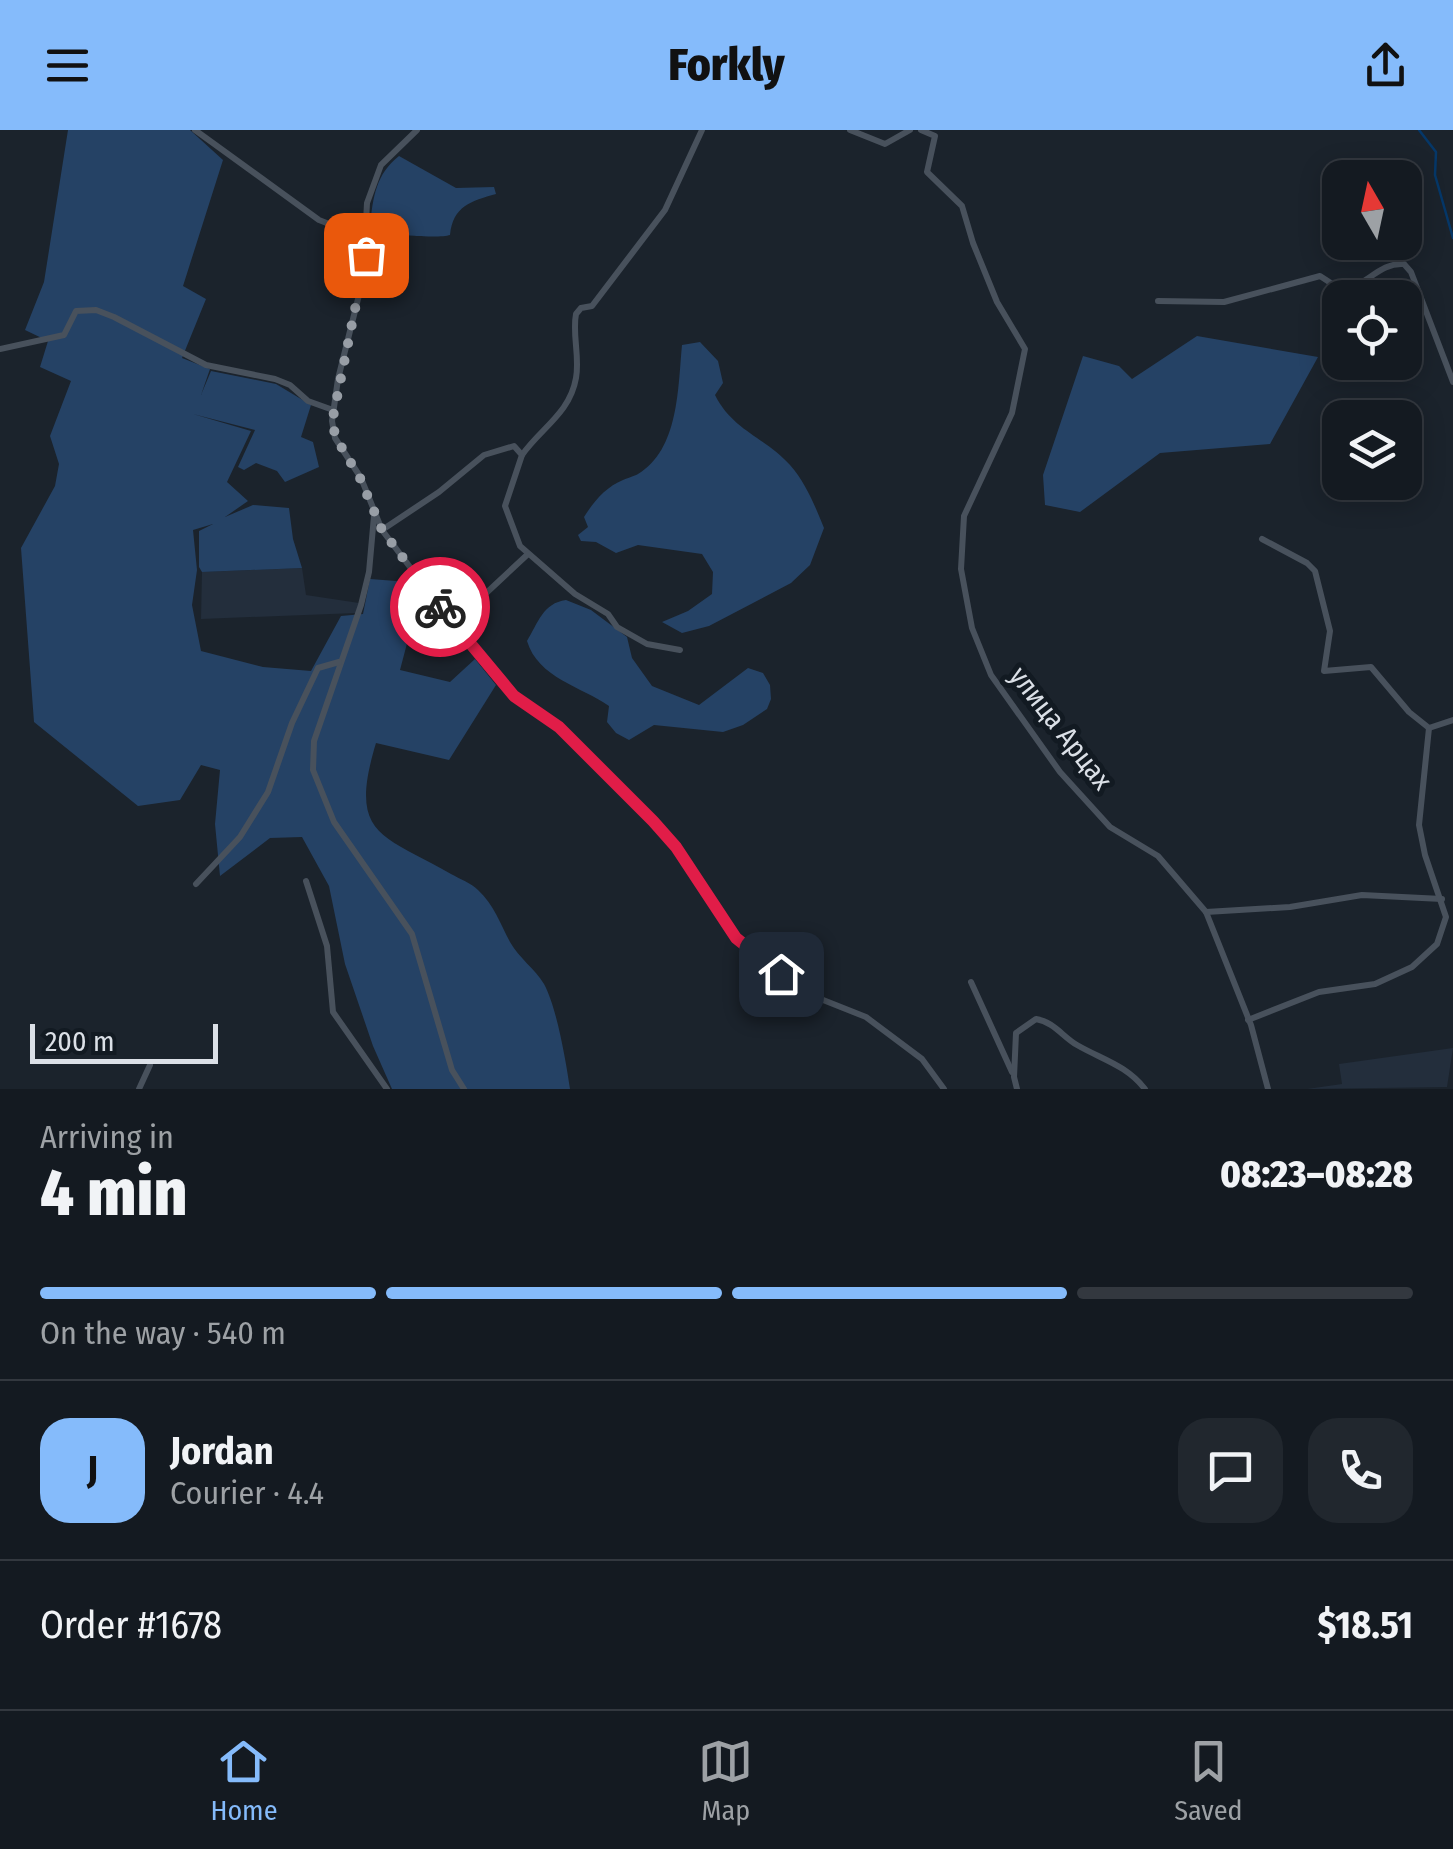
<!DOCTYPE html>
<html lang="en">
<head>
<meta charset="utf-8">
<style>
	:root { --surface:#141a21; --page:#21272e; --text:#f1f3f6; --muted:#9da1a5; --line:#33383f; --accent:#85bbfb }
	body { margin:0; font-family:"Fira Sans Condensed",sans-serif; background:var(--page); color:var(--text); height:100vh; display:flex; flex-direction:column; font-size:38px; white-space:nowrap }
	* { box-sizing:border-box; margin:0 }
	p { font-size:32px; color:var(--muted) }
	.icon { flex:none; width:55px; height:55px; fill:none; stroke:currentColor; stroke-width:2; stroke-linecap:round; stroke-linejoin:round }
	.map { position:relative; height:959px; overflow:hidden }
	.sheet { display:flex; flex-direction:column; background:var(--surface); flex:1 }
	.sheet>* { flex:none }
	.needle { width:65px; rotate:351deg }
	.buttons { position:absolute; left:1322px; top:30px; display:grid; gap:20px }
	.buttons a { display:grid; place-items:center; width:100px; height:100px; border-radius:20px; background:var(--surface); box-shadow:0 5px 25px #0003,0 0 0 2px var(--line); font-size:50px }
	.scale { position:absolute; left:30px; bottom:25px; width:188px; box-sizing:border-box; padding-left:10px; border:5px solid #dbe0e7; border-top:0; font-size:28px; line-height:35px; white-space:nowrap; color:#dbe0e7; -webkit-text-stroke:8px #121a22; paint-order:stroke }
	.pin { position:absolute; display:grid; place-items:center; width:85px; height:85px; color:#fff; margin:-42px; border-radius:20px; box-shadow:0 5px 15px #0006 }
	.courier { position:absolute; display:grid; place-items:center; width:100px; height:100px; margin:-50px; border:8px solid #e11d48; border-radius:50%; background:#fff; color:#222; box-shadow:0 2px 12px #0007 }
	.overview em { font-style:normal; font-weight:800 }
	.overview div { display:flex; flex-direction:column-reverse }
	.overview { display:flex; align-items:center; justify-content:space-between; height:170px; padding:0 40px }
	h1 { font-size:65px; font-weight:800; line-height:75px }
	.bar { display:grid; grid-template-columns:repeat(4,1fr); gap:15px 10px; align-content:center; height:120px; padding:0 40px }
	.bar i { height:12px; border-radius:8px; background:var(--line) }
	.bar .on { background:var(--accent) }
	.bar p { grid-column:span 4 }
	.line { display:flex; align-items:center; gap:25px; padding:0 40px; border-top:2px solid var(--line) }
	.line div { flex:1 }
	.round { display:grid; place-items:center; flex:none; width:105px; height:105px; border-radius:30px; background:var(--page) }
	header { display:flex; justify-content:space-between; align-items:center; height:130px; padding:0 40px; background:var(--accent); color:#111; font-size:45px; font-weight:800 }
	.tab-bar { display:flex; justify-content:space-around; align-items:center; height:140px; border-top:2px solid var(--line); background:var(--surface); font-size:28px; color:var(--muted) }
	.tab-bar a { display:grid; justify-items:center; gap:5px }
	.tab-bar .on { color:var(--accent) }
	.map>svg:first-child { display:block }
	.built { fill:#232e3c }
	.green { fill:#254265 }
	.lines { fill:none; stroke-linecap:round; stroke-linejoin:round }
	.stream { stroke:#053768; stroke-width:2.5 }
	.minor { stroke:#48515c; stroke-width:6 }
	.done { stroke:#989ea6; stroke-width:10; stroke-dasharray:0 18 }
	.route { stroke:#e11d48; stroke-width:12 }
	.labels { text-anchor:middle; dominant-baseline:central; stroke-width:10; stroke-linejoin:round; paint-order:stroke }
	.street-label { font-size:28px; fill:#dbe0e7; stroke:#121a22 }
</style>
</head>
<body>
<header><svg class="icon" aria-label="menu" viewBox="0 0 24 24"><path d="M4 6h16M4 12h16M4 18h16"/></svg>Forkly<svg class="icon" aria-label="share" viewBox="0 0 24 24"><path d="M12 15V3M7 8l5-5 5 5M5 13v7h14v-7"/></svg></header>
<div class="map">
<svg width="1453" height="959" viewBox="0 0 1453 959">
	<rect width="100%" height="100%" fill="#1b232c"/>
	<!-- built -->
	<g class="built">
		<path d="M302,438l4,27 53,8 -3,10 -155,6 1,-47z"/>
		<path d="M1453,918l-6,39 -140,2 35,-5 -3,-20z"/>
	</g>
	<!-- green -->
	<g class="green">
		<path d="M68,0h122l33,30 -40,126 23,13 -24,59 28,11 -9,26 10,-24 65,13 35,21 -10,32 12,5 6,25 -34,15 -8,-11 -21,-8 -12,7 -6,-3 17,-37 -62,-16 58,17 -24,51 21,19 -23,16 28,-12 36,3 4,31 9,29 -100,4 -3,-5v-36l14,-7 -20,6 4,40 -5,35 9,46 62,16 48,4 30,-55 22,-2 7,-35 39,3 11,12 -20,76 50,12 25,-23 21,26 -47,75 -73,-17c-28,93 5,91 75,131 9,5 20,9 27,16 16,15 22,33 32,52 9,16 25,27 34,42 13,24 22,78 26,105h-178l-19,-43 -28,-82 -16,-78 -27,-49 -32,1 -50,38 -5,-52 5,-54 -19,-5 -21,35 -42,6 -104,-84 -13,-174 34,-62 4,-22 -9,-28 21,-55 -31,-14 8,-26 -23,-11 19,-48z"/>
		<path d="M399,26l57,32 38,-1 2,7c-25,7 -43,12 -46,41 -12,4 -71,0 -80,-9 3,-29 6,-52 29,-70z"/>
		<path d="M1197,206l121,21 -48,87 -110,9 -80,59 -35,-7 -2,-30 40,-119 36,10 13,13z"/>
		<path d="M700,212l18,19 5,22 -8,12c18,36 50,42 75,70 16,18 25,41 34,63l-14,37 -19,18 -82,43 -27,7 -20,-11 26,-11 24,-17 1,-22 -11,-18 -64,-9 -22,8 -20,-11 -15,-1 -3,-6 10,-8 -4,-10c10,-16 22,-30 39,-37 2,-1 14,-5 15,-6 41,-24 40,-87 44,-129z"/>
		<path d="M566,470l25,10 36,27 5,21 20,28 47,19 49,-37 15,5 7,12 1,14 -4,10 -24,16 -20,7 -69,-7 -25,15 -13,-7 -9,-11 2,-16c-27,-19 -71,-28 -82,-65 11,-18 16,-38 39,-41z"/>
	</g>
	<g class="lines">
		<!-- stream -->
		<path class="stream" d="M1419,0l17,22 -1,23 18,63"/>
		<!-- minor -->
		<g class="minor">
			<path d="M195,0l124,90 46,18"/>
			<path d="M417,0l-36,35 -14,38 -4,76 -25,100 -6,42 3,17 26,40 21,52 71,94 60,72 46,31 117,120 60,91 67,54 63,25 56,42 22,30"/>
			<path d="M850,0l35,14 25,-14"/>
			<path d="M921,0l14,6 -8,36 35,34 11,37 24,59 28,47 -13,64 -48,103 -3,53 11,59 19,47 69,97 50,55 48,29 48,56 45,113 17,64"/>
			<path d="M1158,171l66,1 96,-26 23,15c23,-5 37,-29 61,-27l7,8 42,110"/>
			<path d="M0,219l64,-14 12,-24 20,-1 18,7 92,48 69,14 15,6 18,16 25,9"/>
			<path d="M522,325c19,-27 48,-42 54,-77 4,-21 -4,-44 0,-64l5,-6 11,-2 73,-96 37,-80"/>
			<path d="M374,386l-5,56 -8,33 -47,136 -1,29 21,52 78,112 40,136 12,19"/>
			<path d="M382,400l57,-38 45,-37 30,-9 8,9 -17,51 15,40 55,48 33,20 9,13 30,17 33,6"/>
			<path d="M1262,409l45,24 8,8 15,60 -6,40 47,-4 38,45 20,16"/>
			<path d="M453,494l75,-70"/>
			<path d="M1429,598l24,-8"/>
			<path d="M306,751l21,65 6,66 54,77"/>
			<path d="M196,754l44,-47 28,-45 24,-69 26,-55 21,-6"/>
			<path d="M1206,782l84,-5 72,-12 80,4"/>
			<path d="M971,852l41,90"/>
			<path d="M1248,890l71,-28 56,-8 37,-17 25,-23 9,-27 -21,-62 -6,-30 10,-97"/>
			<path d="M139,959l11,-24"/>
			<path d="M1017,959l-3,-12 2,-44 20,-14c18,3 27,18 41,26 26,15 49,20 68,44"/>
		</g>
	</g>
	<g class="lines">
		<!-- done -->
		<path class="done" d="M366,125l-34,167 4,16 24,40 22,52 58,77"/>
		<!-- route -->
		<path class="route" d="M440,477l74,89 45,31 94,94 23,26 60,91 45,36"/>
	</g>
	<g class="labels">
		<!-- street labels -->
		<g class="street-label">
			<text transform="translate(1061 598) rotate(52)">улица Арцах</text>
		</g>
	</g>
</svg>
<div class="buttons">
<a><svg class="needle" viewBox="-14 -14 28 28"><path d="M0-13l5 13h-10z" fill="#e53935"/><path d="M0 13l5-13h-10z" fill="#9da1a5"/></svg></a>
<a><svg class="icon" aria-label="locate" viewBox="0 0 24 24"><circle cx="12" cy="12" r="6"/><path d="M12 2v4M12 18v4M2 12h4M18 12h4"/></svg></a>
<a><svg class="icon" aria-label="layers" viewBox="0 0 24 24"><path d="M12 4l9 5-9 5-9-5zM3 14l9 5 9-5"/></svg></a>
</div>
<div class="scale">200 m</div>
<div class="pin" style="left:366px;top:125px;background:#ea580c"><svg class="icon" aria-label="bag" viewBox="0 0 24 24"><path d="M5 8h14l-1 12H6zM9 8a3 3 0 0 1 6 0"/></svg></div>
<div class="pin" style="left:781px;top:844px;background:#1f2937"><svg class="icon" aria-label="home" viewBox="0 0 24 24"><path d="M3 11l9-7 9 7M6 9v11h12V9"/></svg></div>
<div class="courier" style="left:440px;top:477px"><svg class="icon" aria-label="bike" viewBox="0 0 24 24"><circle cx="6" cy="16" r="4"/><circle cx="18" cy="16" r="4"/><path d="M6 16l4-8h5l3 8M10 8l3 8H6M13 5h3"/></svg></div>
</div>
<section class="sheet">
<div class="overview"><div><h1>4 min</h1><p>Arriving in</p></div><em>08:23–08:28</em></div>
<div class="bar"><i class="on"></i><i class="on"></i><i class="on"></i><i></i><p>On the way · 540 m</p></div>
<div class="line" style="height:180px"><b class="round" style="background:var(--accent);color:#111">J</b><div><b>Jordan</b><p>Courier · 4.4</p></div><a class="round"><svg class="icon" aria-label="chat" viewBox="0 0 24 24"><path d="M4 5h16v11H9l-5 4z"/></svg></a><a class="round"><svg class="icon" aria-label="phone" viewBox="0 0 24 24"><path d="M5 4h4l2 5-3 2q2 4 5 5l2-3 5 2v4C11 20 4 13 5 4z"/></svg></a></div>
<div class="line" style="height:130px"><div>Order #1678</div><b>$18.51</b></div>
</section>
<nav class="tab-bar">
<a class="on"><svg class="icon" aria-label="home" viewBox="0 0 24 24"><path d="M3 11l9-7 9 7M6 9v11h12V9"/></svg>Home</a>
<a><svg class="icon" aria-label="map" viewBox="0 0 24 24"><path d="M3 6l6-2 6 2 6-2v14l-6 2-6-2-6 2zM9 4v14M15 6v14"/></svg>Map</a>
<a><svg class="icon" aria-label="saved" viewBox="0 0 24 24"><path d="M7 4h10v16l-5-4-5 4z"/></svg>Saved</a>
</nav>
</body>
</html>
